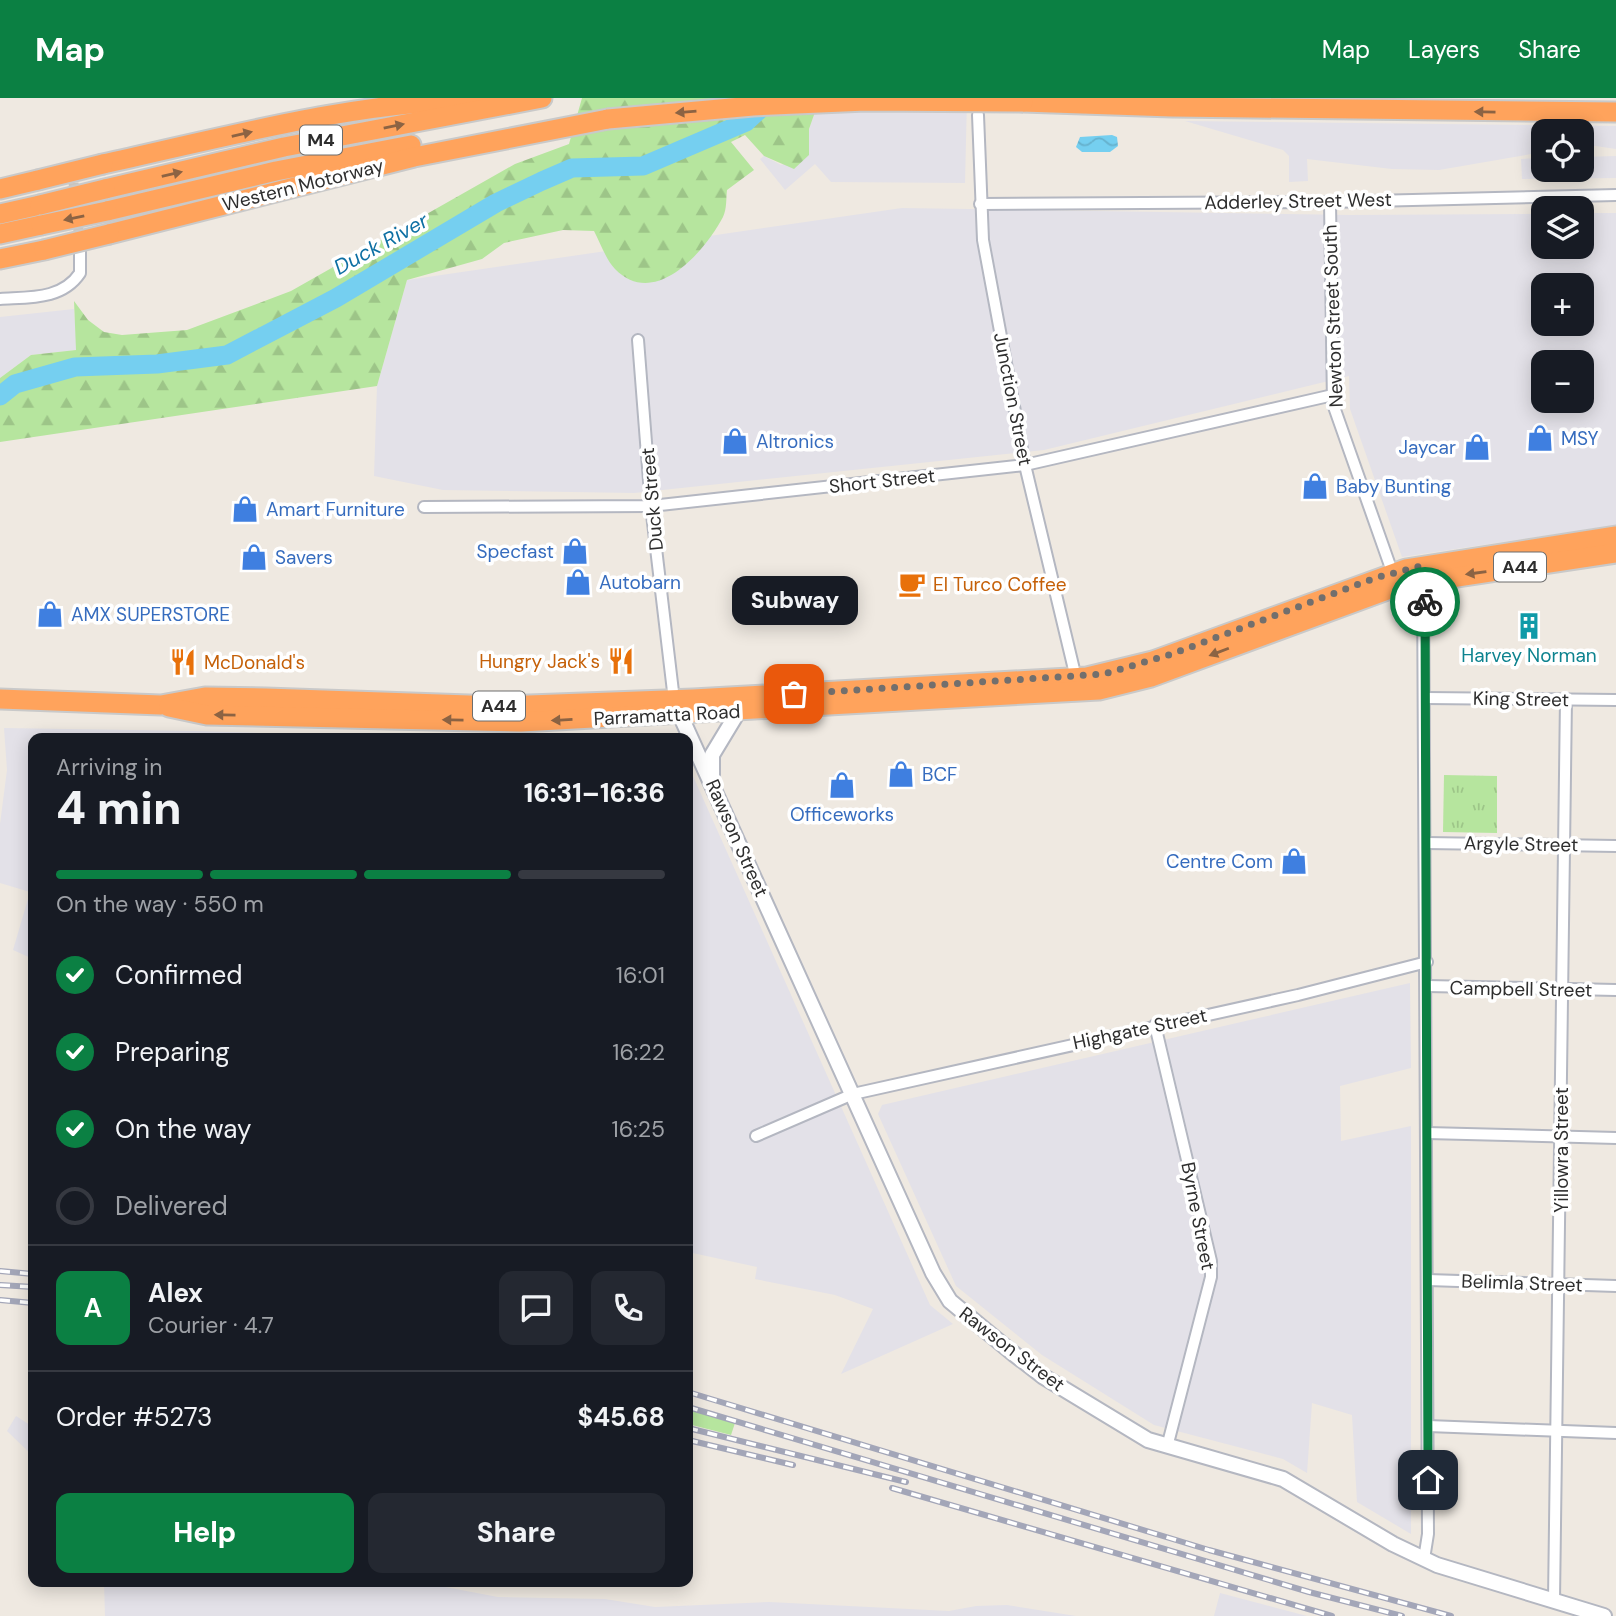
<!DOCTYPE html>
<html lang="en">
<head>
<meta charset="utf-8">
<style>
	:root { --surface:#171b24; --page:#242831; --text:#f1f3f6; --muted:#9ea1a6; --line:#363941; --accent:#0b8043 }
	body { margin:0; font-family:"DM Sans",sans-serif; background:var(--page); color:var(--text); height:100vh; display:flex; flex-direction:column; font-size:26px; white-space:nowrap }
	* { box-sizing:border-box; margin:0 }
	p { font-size:23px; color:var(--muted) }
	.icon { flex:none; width:38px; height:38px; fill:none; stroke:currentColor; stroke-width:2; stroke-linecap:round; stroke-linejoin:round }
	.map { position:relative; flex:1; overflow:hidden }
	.details { position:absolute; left:28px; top:635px; width:665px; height:854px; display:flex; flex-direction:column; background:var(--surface); border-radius:14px; box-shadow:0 4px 18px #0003 }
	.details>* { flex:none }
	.fabs { position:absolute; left:1531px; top:21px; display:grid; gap:14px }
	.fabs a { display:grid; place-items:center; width:63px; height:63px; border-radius:14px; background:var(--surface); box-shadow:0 4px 18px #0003; font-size:35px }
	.pin { position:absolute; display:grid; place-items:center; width:60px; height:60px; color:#fff; margin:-30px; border-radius:14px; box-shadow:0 4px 10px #0006 }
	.courier { position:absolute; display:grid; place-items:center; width:70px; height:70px; margin:-35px; border:5px solid #0b8043; border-radius:50%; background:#fff; color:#222; box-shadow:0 2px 9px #0007 }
	.bubble { position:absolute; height:49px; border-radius:14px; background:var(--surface); box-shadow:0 4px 18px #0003; font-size:23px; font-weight:800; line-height:49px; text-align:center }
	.overview em { font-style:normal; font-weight:800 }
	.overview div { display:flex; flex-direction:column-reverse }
	.overview { display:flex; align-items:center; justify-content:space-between; height:119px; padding:0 28px }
	h1 { font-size:46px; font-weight:800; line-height:52px }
	.bar { display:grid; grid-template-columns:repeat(4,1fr); gap:10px 7px; align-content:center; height:84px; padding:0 28px }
	.bar i { height:9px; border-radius:5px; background:var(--line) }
	.bar .on { background:var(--accent) }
	.bar p { grid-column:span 4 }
	.line { display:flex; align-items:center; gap:18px; padding:0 28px; border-top:2px solid var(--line) }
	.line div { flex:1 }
	.round { display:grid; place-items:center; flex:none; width:74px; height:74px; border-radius:14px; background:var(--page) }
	ol { padding:0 28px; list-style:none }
	li { display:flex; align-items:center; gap:21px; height:77px }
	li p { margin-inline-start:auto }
	li .icon { padding:7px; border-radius:50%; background:var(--accent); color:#fff; stroke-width:4 }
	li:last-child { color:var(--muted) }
	li i { width:38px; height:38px; border:4px solid var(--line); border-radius:50% }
	.button { display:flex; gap:14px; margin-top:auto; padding:14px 28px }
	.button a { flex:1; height:80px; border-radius:14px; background:var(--accent); color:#fff; font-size:28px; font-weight:800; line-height:80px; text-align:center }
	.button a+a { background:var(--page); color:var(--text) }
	header { display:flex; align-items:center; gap:42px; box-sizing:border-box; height:98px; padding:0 35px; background:var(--accent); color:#fff }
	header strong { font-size:33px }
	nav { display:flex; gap:38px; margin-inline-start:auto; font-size:24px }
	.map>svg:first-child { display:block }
	.industrial { fill:#e3e1e8; fill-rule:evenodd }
	.grass { fill:#b6e59e }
	.forest { fill:url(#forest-firs) }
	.park { fill:url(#park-tufts) }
	.water { fill:url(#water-waves) }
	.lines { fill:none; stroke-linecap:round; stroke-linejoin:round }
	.river { stroke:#75cff0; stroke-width:19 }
	.street-tunnel { stroke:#c8c4bd; stroke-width:10; stroke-dasharray:10 5; stroke-linecap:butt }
	.street-casing { stroke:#b4b7c1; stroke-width:14 }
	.secondary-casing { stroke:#b4b7c1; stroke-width:18 }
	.highway-casing { stroke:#c9c9c9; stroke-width:23 }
	.street { stroke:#fff; stroke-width:10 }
	.secondary { stroke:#fff; stroke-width:14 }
	.highway { stroke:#ffa35c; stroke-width:19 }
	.rail-casing { stroke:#a3a6b8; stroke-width:6 }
	.rail { stroke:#fff; stroke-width:3.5; stroke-dasharray:10; stroke-linecap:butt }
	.highway-bridge-casing { stroke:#c9c9c9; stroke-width:23; stroke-linecap:butt }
	.highway-bridge { stroke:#ffa35c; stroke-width:19 }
	.oneway { fill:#8c6343 }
	.done { stroke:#726f6d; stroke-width:7; stroke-dasharray:0 12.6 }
	.route { stroke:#0b8043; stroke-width:9 }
	.labels { text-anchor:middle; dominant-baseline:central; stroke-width:7; stroke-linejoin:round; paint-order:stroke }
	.shield { fill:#fff; stroke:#6d6d6d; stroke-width:2 }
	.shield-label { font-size:18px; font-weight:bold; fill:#2e2e2e }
	.street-label { font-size:19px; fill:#2e2e2e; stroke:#fff }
	.shop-label { font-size:19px; fill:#366cbe; stroke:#fff; text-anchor:start }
	.food-label { font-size:19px; fill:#c56008; stroke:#fff; text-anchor:start }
	.culture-label { font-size:19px; fill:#0d838f; stroke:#fff }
	.water-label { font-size:21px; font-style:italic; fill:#0d6fa3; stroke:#fff }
</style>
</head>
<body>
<header>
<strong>Map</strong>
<nav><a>Map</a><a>Layers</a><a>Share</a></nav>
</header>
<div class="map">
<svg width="1616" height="1518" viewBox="0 0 1616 1518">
	<defs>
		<pattern id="forest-firs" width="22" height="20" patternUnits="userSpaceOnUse" patternTransform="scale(1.75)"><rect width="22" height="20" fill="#b6e59e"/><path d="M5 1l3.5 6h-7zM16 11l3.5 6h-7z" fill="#9dc588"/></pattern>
		<pattern id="park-tufts" width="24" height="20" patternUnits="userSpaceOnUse" patternTransform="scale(1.75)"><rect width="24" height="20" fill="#b6e59e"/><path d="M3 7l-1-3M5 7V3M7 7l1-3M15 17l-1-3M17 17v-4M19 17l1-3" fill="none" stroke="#9dc588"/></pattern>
		<pattern id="water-waves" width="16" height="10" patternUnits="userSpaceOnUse" patternTransform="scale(1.75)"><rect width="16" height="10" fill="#75cff0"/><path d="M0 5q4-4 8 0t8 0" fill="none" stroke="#66b2ce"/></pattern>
	</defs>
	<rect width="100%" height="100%" fill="#efe9e1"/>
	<!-- industrial -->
	<g class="industrial">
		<path d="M820,0h147l-2,85 -134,-1 -16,-18 -30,26 -25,-31 4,-3 17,9 28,-10v-26z"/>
		<path d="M1185,23l431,5v23l-34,-5v-13h-38l-1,21 -104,18 -47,-1 -85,-10 1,22 -19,1v-26l-6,-6z"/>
		<path d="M1616,58v22l-94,1 -1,-20 22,-1 1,12h38v-13z"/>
		<path d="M902,110l448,7 193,-1 1,33h38v-34h34v312l-214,32 -52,-148 -1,-33 -305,74 -410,43 -191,-3 -69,-14 3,-90 30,-106zM1544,187h38v39h-38zM1544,264h38v39h-38z"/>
		<path d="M74,211l3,41 -46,5 -31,23v-61z"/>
		<path d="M4,630l191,3 229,7h-391v221l-20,-9 17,-58 -30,-9v-59l7,-54z"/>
		<path d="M688,667l242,540 23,19 -112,50 32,-65 -38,-14 -80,-16 2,-12 -69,-15z"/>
		<path d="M1410,885l1,85 -71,18 1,55 70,-15v408l-54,-32 -5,-87 -40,-12 -5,70 -24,-14 -129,-34 -112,-70 -86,-69 -78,-172 4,-9z"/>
		<path d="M16,1318l17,11v29l-26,-25z"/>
		<path d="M104,1484h315l79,15 107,2 50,8 114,-5 180,9 27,-5 31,-1 69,11h-971z"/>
		<path d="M1220,1495l87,23h-93z"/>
	</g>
	<!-- grass -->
	<path class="grass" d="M688,1311l47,14 -4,12 -43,-11z"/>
	<!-- forest -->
	<path class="forest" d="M582,0h238l-11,31v26l-15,14 -30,-13 -19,-21 -14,7 23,28 -27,20c-1,8 0,19 -4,27 -18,34 -68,93 -108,52 -9,-9 -15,-27 -21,-38l-31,-1 -59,13 -22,16 -75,21 -30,106 -377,56v-64l31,-23 45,-5 -2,-49 14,19 16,12 18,3 65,-5 104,-39 224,-127 54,-20z"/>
	<!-- park -->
	<path class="park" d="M1444,677l53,1v57l-54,-1z"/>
	<!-- water -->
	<path class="water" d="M1112,37l5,2 1,9 -8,6h-28l-6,-5 4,-10z"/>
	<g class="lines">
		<!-- river -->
		<path class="river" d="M0,298l15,-12 60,-17 82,-3 70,-9 109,-57 160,-95 46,-22 30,-13 71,-2 103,-44 26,-24"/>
		<!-- street-tunnel -->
		<path class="street-tunnel" d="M72,70l8,78"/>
		<defs>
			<g id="street">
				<path d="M978,17l5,125 42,225 51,213"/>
				<path d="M1330,104l3,202 61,173"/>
				<path d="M980,106l350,-2 286,-7"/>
				<path d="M0,201c29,-2 62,1 80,-26v-21"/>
				<path d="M638,242l13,166 23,194"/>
				<path d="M424,409l227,-1 374,-41 308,-70"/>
				<path d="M1423,481l5,955 -4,25"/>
				<path d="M1426,600l190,2"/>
				<path d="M1426,745l190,3"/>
				<path d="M1427,888l189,4"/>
				<path d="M1155,927l56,236v16l-44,170"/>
				<path d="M1427,1035l189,5"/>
				<path d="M756,1038l97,-42 445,-99 129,-33"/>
				<path d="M1428,1182l188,6"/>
				<path d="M1428,1328l188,7"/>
				<path d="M1554,1502l12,-901"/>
			</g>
			<g id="secondary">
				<path d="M677,610l256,565 17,28 64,53 30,23 104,63 135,39 110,65 44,21 167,51"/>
				<path d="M712,679v-22l26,-43"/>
			</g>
			<g id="highway">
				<path d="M1023,4l149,5 444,5"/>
				<path d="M103,66c127,-28 254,-63 385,-65"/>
				<path d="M0,91l38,-9"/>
				<path d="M105,91l179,-42 258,-49"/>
				<path d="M107,113l169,-40 135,-26"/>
				<path d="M0,116l40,-9"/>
				<path d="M0,136l41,-9"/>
				<path d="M109,136l305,-77 194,-38"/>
				<path d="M0,161l44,-9"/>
				<path d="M0,601l161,6 44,-8 61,1 232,8 195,-7 394,-22 66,-16 253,-92 210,-33"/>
				<path d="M169,609l38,8 314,7 578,-32 52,-13 247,-91 218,-33"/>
			</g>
		</defs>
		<!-- street casing -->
		<use href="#street" class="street-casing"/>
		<!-- secondary casing -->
		<use href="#secondary" class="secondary-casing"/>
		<!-- highway casing -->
		<use href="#highway" class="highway-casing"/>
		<!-- street -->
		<use href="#street" class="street"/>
		<!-- secondary -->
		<use href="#secondary" class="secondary"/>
		<!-- highway -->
		<use href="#highway" class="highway"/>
		<defs>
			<g id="rail">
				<path d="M0,1173l33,3"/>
				<path d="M0,1187l33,2"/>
				<path d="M0,1202l33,3"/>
				<path d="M688,1294l521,158 242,66"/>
				<path d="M688,1309l621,185 93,24"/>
				<path d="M688,1330l218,54"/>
				<path d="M688,1342l105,25"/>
				<path d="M892,1390l440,128"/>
			</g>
		</defs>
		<!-- rail casing -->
		<use href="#rail" class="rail-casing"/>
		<!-- rail -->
		<use href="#rail" class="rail"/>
		<defs>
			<g id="highway-bridge">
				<path d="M608,21l145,-13 113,-5 157,1"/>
				<path d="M38,82l65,-16"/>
				<path d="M40,107l65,-16"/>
				<path d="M41,127l66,-14"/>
				<path d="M44,152l65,-16"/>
			</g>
		</defs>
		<!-- highway-bridge casing -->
		<use href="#highway-bridge" class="highway-bridge-casing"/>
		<!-- highway-bridge -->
		<use href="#highway-bridge" class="highway-bridge"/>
	</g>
	<!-- one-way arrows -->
	<defs><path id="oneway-solid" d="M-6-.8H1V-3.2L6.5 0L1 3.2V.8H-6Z" transform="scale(1.75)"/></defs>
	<g class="oneway">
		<use href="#oneway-solid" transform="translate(686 14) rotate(175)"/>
		<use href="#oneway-solid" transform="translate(1485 14) rotate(-179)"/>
		<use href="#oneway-solid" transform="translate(394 28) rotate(-11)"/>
		<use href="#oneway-solid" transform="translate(242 36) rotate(-13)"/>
		<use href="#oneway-solid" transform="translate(172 76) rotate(-13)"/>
		<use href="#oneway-solid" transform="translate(74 120) rotate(168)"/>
		<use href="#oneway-solid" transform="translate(1476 475) rotate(172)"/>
		<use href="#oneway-solid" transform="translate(1219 554) rotate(159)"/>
		<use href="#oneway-solid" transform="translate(225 617) rotate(-179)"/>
		<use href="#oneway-solid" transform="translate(453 622) rotate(-179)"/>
		<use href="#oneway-solid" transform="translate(562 622) rotate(177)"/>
	</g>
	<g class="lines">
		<!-- done -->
		<path class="done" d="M794,596l310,-20 68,-20 203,-76 46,-12 4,36"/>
		<!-- route -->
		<path class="route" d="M1425,504l3,878"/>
	</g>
	<!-- icons -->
	<defs>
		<symbol id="shop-bare" viewBox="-9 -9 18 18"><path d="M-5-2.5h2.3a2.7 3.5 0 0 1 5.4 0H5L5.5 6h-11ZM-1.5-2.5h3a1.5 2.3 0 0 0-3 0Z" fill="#3f7fe0" stroke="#fff" stroke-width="2.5" paint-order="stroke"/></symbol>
		<symbol id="cafe-bare" viewBox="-9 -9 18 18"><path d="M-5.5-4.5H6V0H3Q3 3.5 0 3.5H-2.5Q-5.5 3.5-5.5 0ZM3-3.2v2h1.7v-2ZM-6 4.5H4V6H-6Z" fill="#e8710a" stroke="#fff" stroke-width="2.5" paint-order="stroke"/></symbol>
		<symbol id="building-bare" viewBox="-9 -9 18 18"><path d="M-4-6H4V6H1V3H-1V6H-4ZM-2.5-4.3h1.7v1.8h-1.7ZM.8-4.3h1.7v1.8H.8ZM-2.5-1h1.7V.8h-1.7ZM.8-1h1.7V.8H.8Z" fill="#0f9aa8" stroke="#fff" stroke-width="2.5" paint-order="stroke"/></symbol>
		<symbol id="restaurant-bare" viewBox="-9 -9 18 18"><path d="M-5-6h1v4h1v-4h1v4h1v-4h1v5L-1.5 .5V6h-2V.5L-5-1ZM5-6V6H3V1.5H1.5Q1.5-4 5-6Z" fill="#e8710a" stroke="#fff" stroke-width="2.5" paint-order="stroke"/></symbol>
	</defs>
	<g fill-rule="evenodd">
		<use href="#shop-bare" x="1521" y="321" width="38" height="38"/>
		<use href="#shop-bare" x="716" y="324" width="38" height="38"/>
		<use href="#shop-bare" x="1458" y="330" width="38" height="38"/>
		<use href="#shop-bare" x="1296" y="369" width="38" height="38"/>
		<use href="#shop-bare" x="226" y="392" width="38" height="38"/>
		<use href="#shop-bare" x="556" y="434" width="38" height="38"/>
		<use href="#shop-bare" x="235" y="440" width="38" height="38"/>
		<use href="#shop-bare" x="559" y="465" width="38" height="38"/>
		<use href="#cafe-bare" x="893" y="467" width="38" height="38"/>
		<use href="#shop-bare" x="31" y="497" width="38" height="38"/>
		<use href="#building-bare" x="1510" y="509" width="38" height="38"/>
		<use href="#restaurant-bare" x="602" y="544" width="38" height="38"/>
		<use href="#restaurant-bare" x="164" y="545" width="38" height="38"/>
		<use href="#shop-bare" x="882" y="657" width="38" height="38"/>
		<use href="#shop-bare" x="823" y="668" width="38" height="38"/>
		<use href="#shop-bare" x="1275" y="744" width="38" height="38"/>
	</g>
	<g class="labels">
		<!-- shield labels -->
		<g class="shield">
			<rect x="300" y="27.5" width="42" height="29" rx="5"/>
			<rect x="1494" y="454.5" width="52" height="29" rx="5"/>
			<rect x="473" y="593.5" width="52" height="29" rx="5"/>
		</g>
		<g class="shield-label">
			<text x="321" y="42">M4</text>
			<text x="1520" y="469">A44</text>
			<text x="499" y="608">A44</text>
		</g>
		<!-- street labels -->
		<g class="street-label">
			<text transform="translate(303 87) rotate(-14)">Western Motorway</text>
			<text transform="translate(1298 103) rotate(-1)">Adderley Street West</text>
			<text transform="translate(1333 218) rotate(-92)">Newton Street South</text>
			<text transform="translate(1013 301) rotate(79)">Junction Street</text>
			<text transform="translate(882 383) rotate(-6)">Short Street</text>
			<text transform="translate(652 401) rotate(-95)">Duck Street</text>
			<text transform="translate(1521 601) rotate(1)">King Street</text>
			<text transform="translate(667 617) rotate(-3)">Parramatta Road</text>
			<text transform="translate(737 740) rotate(66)">Rawson Street</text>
			<text transform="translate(1521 746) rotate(1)">Argyle Street</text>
			<text transform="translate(1521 891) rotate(1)">Campbell Street</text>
			<text transform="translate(1140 931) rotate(-12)">Highgate Street</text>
			<text transform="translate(1561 1052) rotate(-90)">Yillowra Street</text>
			<text transform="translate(1198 1118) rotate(79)">Byrne Street</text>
			<text transform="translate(1522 1185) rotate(2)">Belimla Street</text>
			<text transform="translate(1012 1251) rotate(37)">Rawson Street</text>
		</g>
		<!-- shop labels -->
		<g class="shop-label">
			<text x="1561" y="340">MSY</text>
			<text x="756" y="343">Altronics</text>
			<text x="1456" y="349" text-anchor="end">Jaycar</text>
			<text x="1336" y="388">Baby Bunting</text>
			<text x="266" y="411">Amart Furniture</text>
			<text x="554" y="453" text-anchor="end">Specfast</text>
			<text x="275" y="459">Savers</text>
			<text x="599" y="484">Autobarn</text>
			<text x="71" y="516">AMX SUPERSTORE</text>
			<text x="922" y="676">BCF</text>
			<text x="842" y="716" text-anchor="middle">Officeworks</text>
			<text x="1273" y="763" text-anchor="end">Centre Com</text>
		</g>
		<!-- food labels -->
		<g class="food-label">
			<text x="933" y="486">El Turco Coffee</text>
			<text x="600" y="563" text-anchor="end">Hungry Jack's</text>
			<text x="204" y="564">McDonald's</text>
		</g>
		<!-- culture labels -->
		<g class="culture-label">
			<text x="1529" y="557">Harvey Norman</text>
		</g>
		<!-- water labels -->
		<g class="water-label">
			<text transform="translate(381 146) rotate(-29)">Duck River</text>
		</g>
	</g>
</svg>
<div class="fabs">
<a><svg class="icon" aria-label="locate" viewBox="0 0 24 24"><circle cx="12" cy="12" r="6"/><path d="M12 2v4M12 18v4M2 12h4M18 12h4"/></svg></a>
<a><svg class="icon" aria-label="layers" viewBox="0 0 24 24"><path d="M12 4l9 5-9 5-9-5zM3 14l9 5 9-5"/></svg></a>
<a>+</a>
<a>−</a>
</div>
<div class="pin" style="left:794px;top:596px;background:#ea580c"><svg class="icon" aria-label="bag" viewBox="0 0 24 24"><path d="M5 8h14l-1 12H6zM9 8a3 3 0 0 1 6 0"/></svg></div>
<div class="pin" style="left:1428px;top:1382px;background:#1f2937"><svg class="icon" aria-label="home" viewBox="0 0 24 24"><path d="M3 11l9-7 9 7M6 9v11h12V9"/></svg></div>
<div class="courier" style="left:1425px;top:504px"><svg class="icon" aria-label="bike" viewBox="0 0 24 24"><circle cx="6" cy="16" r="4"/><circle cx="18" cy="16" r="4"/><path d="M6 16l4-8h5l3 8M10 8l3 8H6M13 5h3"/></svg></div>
<div class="bubble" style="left:732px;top:478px;width:126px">Subway</div>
<section class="details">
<div class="overview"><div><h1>4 min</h1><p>Arriving in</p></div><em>16:31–16:36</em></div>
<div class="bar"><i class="on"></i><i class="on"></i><i class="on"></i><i></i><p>On the way · 550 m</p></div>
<ol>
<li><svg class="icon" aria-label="check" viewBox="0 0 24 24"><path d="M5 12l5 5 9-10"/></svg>Confirmed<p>16:01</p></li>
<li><svg class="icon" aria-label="check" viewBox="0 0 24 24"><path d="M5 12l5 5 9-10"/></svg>Preparing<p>16:22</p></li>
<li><svg class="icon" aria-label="check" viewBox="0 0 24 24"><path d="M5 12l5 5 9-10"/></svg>On the way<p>16:25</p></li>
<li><i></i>Delivered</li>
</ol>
<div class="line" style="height:126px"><b class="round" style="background:var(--accent);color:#fff">A</b><div><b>Alex</b><p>Courier · 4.7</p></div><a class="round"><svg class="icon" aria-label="chat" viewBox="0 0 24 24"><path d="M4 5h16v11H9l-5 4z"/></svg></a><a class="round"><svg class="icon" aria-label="phone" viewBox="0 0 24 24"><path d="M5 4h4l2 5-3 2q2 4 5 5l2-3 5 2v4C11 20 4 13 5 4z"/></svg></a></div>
<div class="line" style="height:91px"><div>Order #5273</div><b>$45.68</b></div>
<div class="button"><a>Help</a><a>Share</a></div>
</section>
</div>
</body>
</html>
